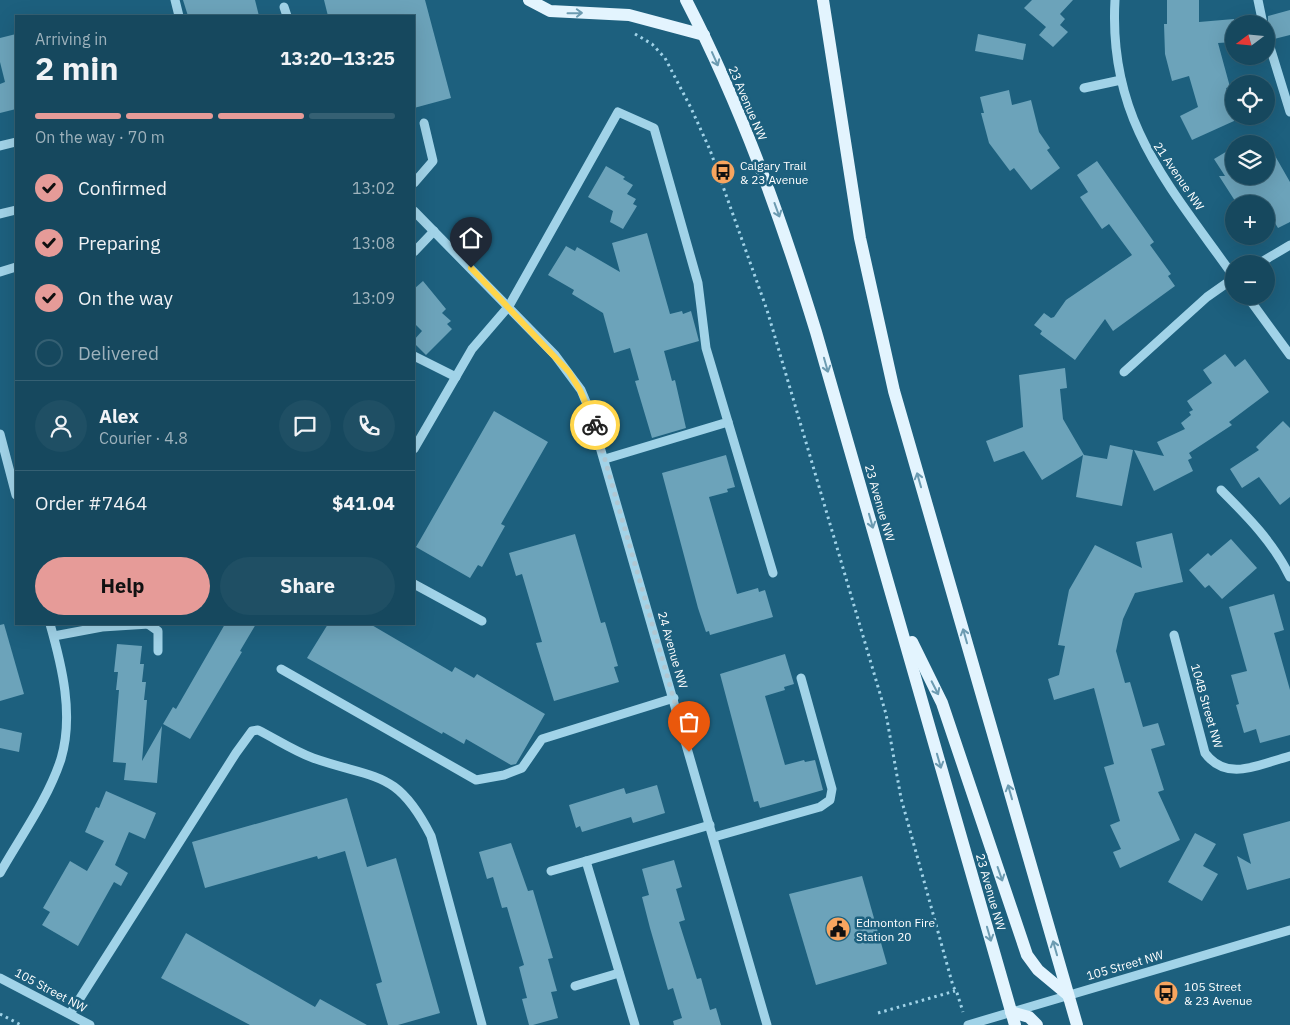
<!DOCTYPE html>
<html lang="en">
<head>
<meta charset="utf-8">
<style>
	:root { --surface:#16485e; --page:#1f4f64; --text:#f1f3f6; --muted:#9eb2bc; --line:#356073; --accent:#e69b98 }
	body { margin:0; font-family:"IBM Plex Sans",sans-serif; background:var(--page); color:var(--text); height:100vh; display:flex; flex-direction:column; font-size:19px; white-space:nowrap }
	* { box-sizing:border-box; margin:0 }
	p { font-size:16px; color:var(--muted) }
	.icon { flex:none; width:28px; height:28px; fill:none; stroke:currentColor; stroke-width:2; stroke-linecap:round; stroke-linejoin:round }
	.map { position:relative; flex:1; overflow:hidden }
	.side { position:absolute; left:15px; top:15px; width:400px; height:610px; display:flex; flex-direction:column; background:var(--surface); border-radius:0px; box-shadow:0 5px 20px #0002,0 0 0 1px var(--line) }
	.side>* { flex:none }
	.needle { width:32px; rotate:254deg }
	.controls { position:absolute; left:1225px; top:15px; display:grid; gap:10px }
	.controls a { display:grid; place-items:center; width:50px; height:50px; border-radius:50%; background:var(--surface); box-shadow:0 5px 20px #0002,0 0 0 1px var(--line); font-size:25px }
	.pin { position:absolute; display:grid; place-items:center; width:42px; height:42px; color:#fff; margin:-51px -21px; border-radius:50% 50% 50% 0; rotate:-45deg; box-shadow:0 0 5px #0007 }
	.pin .icon { rotate:45deg }
	.courier { position:absolute; display:grid; place-items:center; width:50px; height:50px; margin:-25px; border:4px solid #ffd54a; border-radius:50%; background:#fff; color:#222; box-shadow:0 1px 6px #0007 }
	.headline em { font-style:normal; font-weight:800 }
	.headline div { display:flex; flex-direction:column-reverse }
	.headline { display:flex; align-items:center; justify-content:space-between; height:85px; padding:0 20px }
	h1 { font-size:32px; font-weight:800; line-height:38px }
	.bar { display:grid; grid-template-columns:repeat(4,1fr); gap:8px 5px; align-content:center; height:60px; padding:0 20px }
	.bar i { height:6px; border-radius:4px; background:var(--line) }
	.bar .selected { background:var(--accent) }
	.bar p { grid-column:span 4 }
	.line { display:flex; align-items:center; gap:12px; padding:0 20px; border-top:1px solid var(--line) }
	.line div { flex:1 }
	.round { display:grid; place-items:center; flex:none; width:52px; height:52px; border-radius:26px; background:var(--page) }
	ol { padding:0 20px; list-style:none }
	li { display:flex; align-items:center; gap:15px; height:55px }
	li p { margin-inline-start:auto }
	li .icon { padding:5px; border-radius:50%; background:var(--accent); color:#111; stroke-width:4 }
	li:last-child { color:var(--muted) }
	li i { width:28px; height:28px; border:2px solid var(--line); border-radius:50% }
	.cta { display:flex; gap:10px; margin-top:auto; padding:10px 20px }
	.cta a { flex:1; height:58px; border-radius:30px; background:var(--accent); color:#111; font-size:20px; font-weight:800; line-height:58px; text-align:center }
	.cta a+a { background:var(--page); color:var(--text) }
	.map>svg:first-child { display:block }
	.building { fill:#6ca3ba }
	.lines { fill:none; stroke-linecap:round; stroke-linejoin:round }
	.path { stroke:#a1d3e8; stroke-width:3; stroke-dasharray:2.5 4; stroke-linecap:butt }
	.minor { stroke:#a1d3e8; stroke-width:9 }
	.major { stroke:#e3f4fe; stroke-width:12 }
	.oneway { stroke:#6c9bb1 }
	.done { stroke:#b0c7d2; stroke-width:5; stroke-dasharray:0 9 }
	.route { stroke:#ffd54a; stroke-width:6 }
	.labels { text-anchor:middle; dominant-baseline:central; stroke-width:5; stroke-linejoin:round; paint-order:stroke }
	.street-label { font-size:12px; fill:#fff; stroke:#1d607e }
	.poi-label { font-size:12px; fill:#fff; stroke:#1d607e; text-anchor:start }
</style>
</head>
<body>
<div class="map">
<svg width="1290" height="1025" viewBox="0 0 1290 1025">
	<rect width="100%" height="100%" fill="#1d607e"/>
	<!-- building -->
	<g class="building">
		<path d="M183,0h72l4,16h-71z"/>
		<path d="M324,0h101l26,98 -37,10v-92h-86z"/>
		<path d="M1032,0h41l-13,14 5,5 -5,6 8,7 -15,15 -14,-12 7,-8 -22,-19z"/>
		<path d="M1167,0h32v22l35,-3v23l-16,1 12,44 -4,1 8,16v17l-42,19 -12,-24 18,-9 -9,-31 -17,5 -7,-27 -1,-30h3z"/>
		<path d="M1290,10v25l-16,4 -6,-11v-12z"/>
		<path d="M16,34v75l-16,4v-29l5,-2 -5,-20v-24z"/>
		<path d="M978,34l48,10 -3,16 -48,-9z"/>
		<path d="M1009,90l3,15 19,-5 8,32 11,16 -3,2 13,18 -29,22 -17,-22 -4,3 -21,-28 -8,-30h3l-4,-16z"/>
		<path d="M1266,140l24,42v40l-12,6 -12,-20v-4h-29l-18,-28h6l-11,-17 20,-12v29h32z"/>
		<path d="M1097,161l57,81 -4,3 21,29 -3,2 7,10 -62,45 -8,-12 -30,41 -35,-26 2,-3 -8,-6 10,-12 7,5 3,-1 12,-17 66,-45 -23,-31 -7,5 -22,-32 8,-5 -11,-17z"/>
		<path d="M606,166l19,11 -2,2 10,6 -6,9 9,5 -3,5 4,2 -14,23 -13,-7 3,-11 -25,-14z"/>
		<path d="M647,233l23,81 12,-3 1,3 8,-3 8,30 -35,10 8,30 3,-1 11,48 -34,10 -17,-57 4,-1 -9,-32 -16,5 -11,-40 -31,-19 2,-4 -26,-15 18,-29 9,5 2,-4 43,25 -8,-29z"/>
		<path d="M423,281l23,28 -4,4 9,8 -4,3 5,5 -26,26 -12,-12v-3l8,-9 -8,-8v-34z"/>
		<path d="M1225,354l10,13 10,-8 24,33 -40,30 3,3 -43,28 3,5 -4,2 5,11 -39,20 -20,-41 30,6 -7,-14 28,-13 -4,-6 10,-8 -2,-3 4,-2 -6,-9 25,-18 -9,-13z"/>
		<path d="M1065,368l2,20 -7,1 3,30 21,36 23,4 3,-14 23,5 -11,56 -46,-9 7,-42 -41,25 -18,-29 -30,11 -8,-21 37,-14 -4,-52z"/>
		<path d="M494,411l54,31 -47,82 4,2 -23,41 -4,-2 -8,13 -54,-31z"/>
		<path d="M1283,421l7,7v69l-10,8 -21,-28 -17,11 -12,-19 29,-19 -3,-3z"/>
		<path d="M726,455l9,32 -8,2 1,3 -19,5 28,97 21,-6 1,4 6,-2 8,27 -63,18 -1,-4 -3,1 -8,-24 -36,-135z"/>
		<path d="M1172,533l11,49 -48,11 -12,26 -7,32 9,32 5,-1 13,45 15,-4 7,22 -14,4 13,41 -6,2 22,48 -60,28 -7,-16 8,-3 -11,-24 10,-4 -16,-54 10,-3 -20,-76 -40,12 -6,-21 11,-4 6,-29 -7,-1 11,-55 26,-45 47,23 -6,-26z"/>
		<path d="M575,534l26,89 4,-1 13,44 -4,1 5,15 -65,19 -18,-58 6,-1 -20,-68 -6,2 -7,-23z"/>
		<path d="M1231,539l26,29 -35,31 -13,-14 -4,3 -16,-18 19,-17 3,3z"/>
		<path d="M1274,594l10,36 -10,3 16,57v45l-30,8 -4,-14 -12,4 -8,-28 3,-1 -8,-29 16,-4 -18,-64z"/>
		<path d="M4,624l20,70 -24,7v-76z"/>
		<path d="M225,624h31l-16,27 2,1 -52,87 -27,-15 10,-17 3,2z"/>
		<path d="M328,624h42l82,48 3,-5 19,11 3,-4 68,40 -29,50 -5,1 -45,-26 -2,5 -21,-12 -1,2 -135,-76z"/>
		<path d="M117,644l25,2 -2,18h4l-2,18h4l-2,18h3l-5,61 20,-35 -5,57 -33,-3 2,-17 -13,-1 6,-72h-3l2,-18h-4z"/>
		<path d="M785,654l9,30 -10,3 1,3 -20,6 20,69 19,-5 1,2 10,-2 8,30 -63,18 -2,-7 -4,1 -34,-128z"/>
		<path d="M0,728l22,5 -3,19 -19,-4z"/>
		<path d="M657,785l8,28 -32,10 -2,-6 -49,15 -2,-6 -4,2 -7,-23 55,-17 2,6z"/>
		<path d="M106,791l50,22 -11,26 -16,-7 -14,33 13,8 -7,13 -7,-4 -36,64 -36,-21 8,-13 -7,-4 27,-47 17,10 17,-30 -19,-9 11,-25 3,1z"/>
		<path d="M347,798l20,69 29,-9 44,155 -42,12h-10l-12,-41 6,-2 -37,-131 -27,8 -1,-3 -112,32 -13,-46z"/>
		<path d="M1290,821v57l-43,12 -10,-34 14,8 -8,-30z"/>
		<path d="M1195,833l21,11 -13,22 15,8 -16,27 -34,-19z"/>
		<path d="M511,843l17,48 5,-1 20,68 -5,1 9,32 -6,1 7,26 -25,7h-4l-7,-26 5,-1 -8,-31 5,-2 -17,-58 -5,1 -9,-31 -6,2 -8,-27z"/>
		<path d="M674,860l8,27 -6,2 9,31 -6,2 18,57 4,-1 9,32 6,-2 5,17h-47l-1,-4 9,-3 -9,-30 -5,2 -18,-62 -8,-31 7,-2 -7,-26z"/>
		<path d="M862,876l25,88 -71,21 -27,-91z"/>
		<path d="M186,933l129,74 5,-8 47,26h-117l-89,-47z"/>
	</g>
	<g class="lines">
		<!-- path -->
		<g class="path">
			<path d="M635,34l17,10 13,14 26,50 19,42 57,160 119,404 15,84 52,188 4,7 6,19"/>
			<path d="M878,1013l77,-22"/>
			<path d="M0,1014l21,11"/>
		</g>
		<!-- minor -->
		<g class="minor">
			<path d="M175,0l4,16"/>
			<path d="M1115,0c-7,121 54,185 119,277"/>
			<path d="M1258,0l5,24"/>
			<path d="M284,7l3,9"/>
			<path d="M1266,34l24,78"/>
			<path d="M1084,88l37,-8"/>
			<path d="M0,146l16,-4"/>
			<path d="M414,183l19,-22 -9,-38"/>
			<path d="M414,211l141,144 26,35 8,19 178,616"/>
			<path d="M0,214l16,-4"/>
			<path d="M414,252l20,-21"/>
			<path d="M1258,264l32,-19"/>
			<path d="M0,272l16,-5"/>
			<path d="M1247,296l43,59"/>
			<path d="M414,356l42,21"/>
			<path d="M1124,372l83,-75 27,-19"/>
			<path d="M728,422l45,151"/>
			<path d="M0,434l16,61"/>
			<path d="M414,449l58,-100 37,-43 109,-194 36,16 44,155 8,65 22,74 -123,37"/>
			<path d="M1221,490c26,26 53,53 69,87"/>
			<path d="M414,584l68,37"/>
			<path d="M148,624l10,7v20"/>
			<path d="M1174,635l31,118c22,30 55,11 85,3"/>
			<path d="M54,636l48,-9 47,-3"/>
			<path d="M281,669l195,111 28,-5 18,-7 20,-29 132,-41"/>
			<path d="M714,837l106,-30 10,-7 2,-11 -31,-111"/>
			<path d="M551,871l35,-10"/>
			<path d="M0,873c21,-37 48,-74 61,-114 13,-44 1,-93 -11,-135"/>
			<path d="M0,978l90,47"/>
			<path d="M575,986l44,-13"/>
			<path d="M70,1014l166,-261 16,-22 6,-1c18,9 36,21 55,28 63,22 84,11 118,78l51,189"/>
			<path d="M635,1025l-49,-164 124,-36"/>
			<path d="M968,1025l322,-95"/>
		</g>
		<!-- major -->
		<g class="major">
			<path d="M529,0l21,11 79,4 75,20"/>
			<path d="M686,0c55,106 95,218 130,332l199,693"/>
			<path d="M823,0l37,238 34,153 183,634"/>
			<path d="M912,642l30,61 85,252 11,15 30,25"/>
			<path d="M1011,1012l18,5 8,8"/>
		</g>
	</g>
	<!-- one-way arrows -->
	<defs><path id="oneway-shaft" d="M-6 0H5M1.5-3L5.5 0L1.5 3" fill="none" stroke-width="1.6" stroke-linecap="round" stroke-linejoin="round" transform="scale(1.25)"/></defs>
	<g class="oneway">
		<use href="#oneway-shaft" transform="translate(575 13) rotate(-1)"/>
		<use href="#oneway-shaft" transform="translate(715 59) rotate(66)"/>
		<use href="#oneway-shaft" transform="translate(777 210) rotate(70)"/>
		<use href="#oneway-shaft" transform="translate(826 365) rotate(74)"/>
		<use href="#oneway-shaft" transform="translate(919 480) rotate(-106)"/>
		<use href="#oneway-shaft" transform="translate(871 521) rotate(74)"/>
		<use href="#oneway-shaft" transform="translate(965 636) rotate(-106)"/>
		<use href="#oneway-shaft" transform="translate(935 688) rotate(63)"/>
		<use href="#oneway-shaft" transform="translate(939 761) rotate(74)"/>
		<use href="#oneway-shaft" transform="translate(1010 792) rotate(-106)"/>
		<use href="#oneway-shaft" transform="translate(1000 874) rotate(71)"/>
		<use href="#oneway-shaft" transform="translate(989 934) rotate(74)"/>
		<use href="#oneway-shaft" transform="translate(1055 948) rotate(-106)"/>
	</g>
	<g class="lines">
		<!-- done -->
		<path class="done" d="M595,425l94,327"/>
		<!-- route -->
		<path class="route" d="M471,268l98,104 11,18 15,35"/>
	</g>
	<!-- icons -->
	<defs>
		<symbol id="bus-disc" viewBox="-11 -11 22 22"><circle r="9.5" fill="#f8a55f" stroke="#1d607e"/><path d="M-5-6H5V4H4V6H2V4H-2V6H-4V4H-5ZM-3.5-4V0h7V-4ZM-3.5 1.2v1.5H-2V1.2ZM2 1.2v1.5H3.5V1.2Z" fill="#111"/></symbol>
		<symbol id="civic-disc" viewBox="-11 -11 22 22"><circle r="9.5" fill="#f8a55f" stroke="#1d607e"/><path d="M-.6-6.5H3V-4.5H.6V-3L4-1V1h2V6H-6V1h2V-1L-.6-3ZM-1.2 2.5V6h2.4V2.5Z" fill="#111"/></symbol>
	</defs>
	<g fill-rule="evenodd">
		<use href="#bus-disc" x="709" y="158" width="28" height="28"/>
		<use href="#civic-disc" x="824" y="915" width="28" height="28"/>
		<use href="#bus-disc" x="1152" y="979" width="28" height="28"/>
	</g>
	<g class="labels">
		<!-- street labels -->
		<g class="street-label">
			<text transform="translate(748 103) rotate(67)">23 Avenue NW</text>
			<text transform="translate(1179 176) rotate(56)">21 Avenue NW</text>
			<text transform="translate(880 503) rotate(74)">23 Avenue NW</text>
			<text transform="translate(673 650) rotate(74)">24 Avenue NW</text>
			<text transform="translate(1207 706) rotate(74)">104B Street NW</text>
			<text transform="translate(991 892) rotate(74)">23 Avenue NW</text>
			<text transform="translate(1125 965) rotate(-16)">105 Street NW</text>
			<text transform="translate(51 990) rotate(28)">105 Street NW</text>
		</g>
		<!-- poi labels -->
		<g class="poi-label">
			<text x="740" y="165">Calgary Trail<tspan x="740" dy="14">&amp; 23 Avenue</tspan></text>
			<text x="856" y="922">Edmonton Fire<tspan x="856" dy="14">Station 20</tspan></text>
			<text x="1184" y="986">105 Street<tspan x="1184" dy="14">&amp; 23 Avenue</tspan></text>
		</g>
	</g>
</svg>
<div class="controls">
<a><svg class="needle" viewBox="-14 -14 28 28"><path d="M0-13l5 13h-10z" fill="#e53935"/><path d="M0 13l5-13h-10z" fill="#9eb2bc"/></svg></a>
<a><svg class="icon" aria-label="locate" viewBox="0 0 24 24"><circle cx="12" cy="12" r="6"/><path d="M12 2v4M12 18v4M2 12h4M18 12h4"/></svg></a>
<a><svg class="icon" aria-label="layers" viewBox="0 0 24 24"><path d="M12 4l9 5-9 5-9-5zM3 14l9 5 9-5"/></svg></a>
<a>+</a>
<a>−</a>
</div>
<div class="pin" style="left:689px;top:752px;background:#ea580c"><svg class="icon" aria-label="bag" viewBox="0 0 24 24"><path d="M5 8h14l-1 12H6zM9 8a3 3 0 0 1 6 0"/></svg></div>
<div class="pin" style="left:471px;top:268px;background:#1f2937"><svg class="icon" aria-label="home" viewBox="0 0 24 24"><path d="M3 11l9-7 9 7M6 9v11h12V9"/></svg></div>
<div class="courier" style="left:595px;top:425px"><svg class="icon" aria-label="bike" viewBox="0 0 24 24"><circle cx="6" cy="16" r="4"/><circle cx="18" cy="16" r="4"/><path d="M6 16l4-8h5l3 8M10 8l3 8H6M13 5h3"/></svg></div>
<section class="side">
<div class="headline"><div><h1>2 min</h1><p>Arriving in</p></div><em>13:20–13:25</em></div>
<div class="bar"><i class="selected"></i><i class="selected"></i><i class="selected"></i><i></i><p>On the way · 70 m</p></div>
<ol>
<li><svg class="icon" aria-label="check" viewBox="0 0 24 24"><path d="M5 12l5 5 9-10"/></svg>Confirmed<p>13:02</p></li>
<li><svg class="icon" aria-label="check" viewBox="0 0 24 24"><path d="M5 12l5 5 9-10"/></svg>Preparing<p>13:08</p></li>
<li><svg class="icon" aria-label="check" viewBox="0 0 24 24"><path d="M5 12l5 5 9-10"/></svg>On the way<p>13:09</p></li>
<li><i></i>Delivered</li>
</ol>
<div class="line" style="height:90px"><a class="round"><svg class="icon" aria-label="person" viewBox="0 0 24 24"><circle cx="12" cy="8" r="4"/><path d="M4 21q1-7 8-7t8 7"/></svg></a><div><b>Alex</b><p>Courier · 4.8</p></div><a class="round"><svg class="icon" aria-label="chat" viewBox="0 0 24 24"><path d="M4 5h16v11H9l-5 4z"/></svg></a><a class="round"><svg class="icon" aria-label="phone" viewBox="0 0 24 24"><path d="M5 4h4l2 5-3 2q2 4 5 5l2-3 5 2v4C11 20 4 13 5 4z"/></svg></a></div>
<div class="line" style="height:65px"><div>Order #7464</div><b>$41.04</b></div>
<div class="cta"><a>Help</a><a>Share</a></div>
</section>
</div>
</body>
</html>
